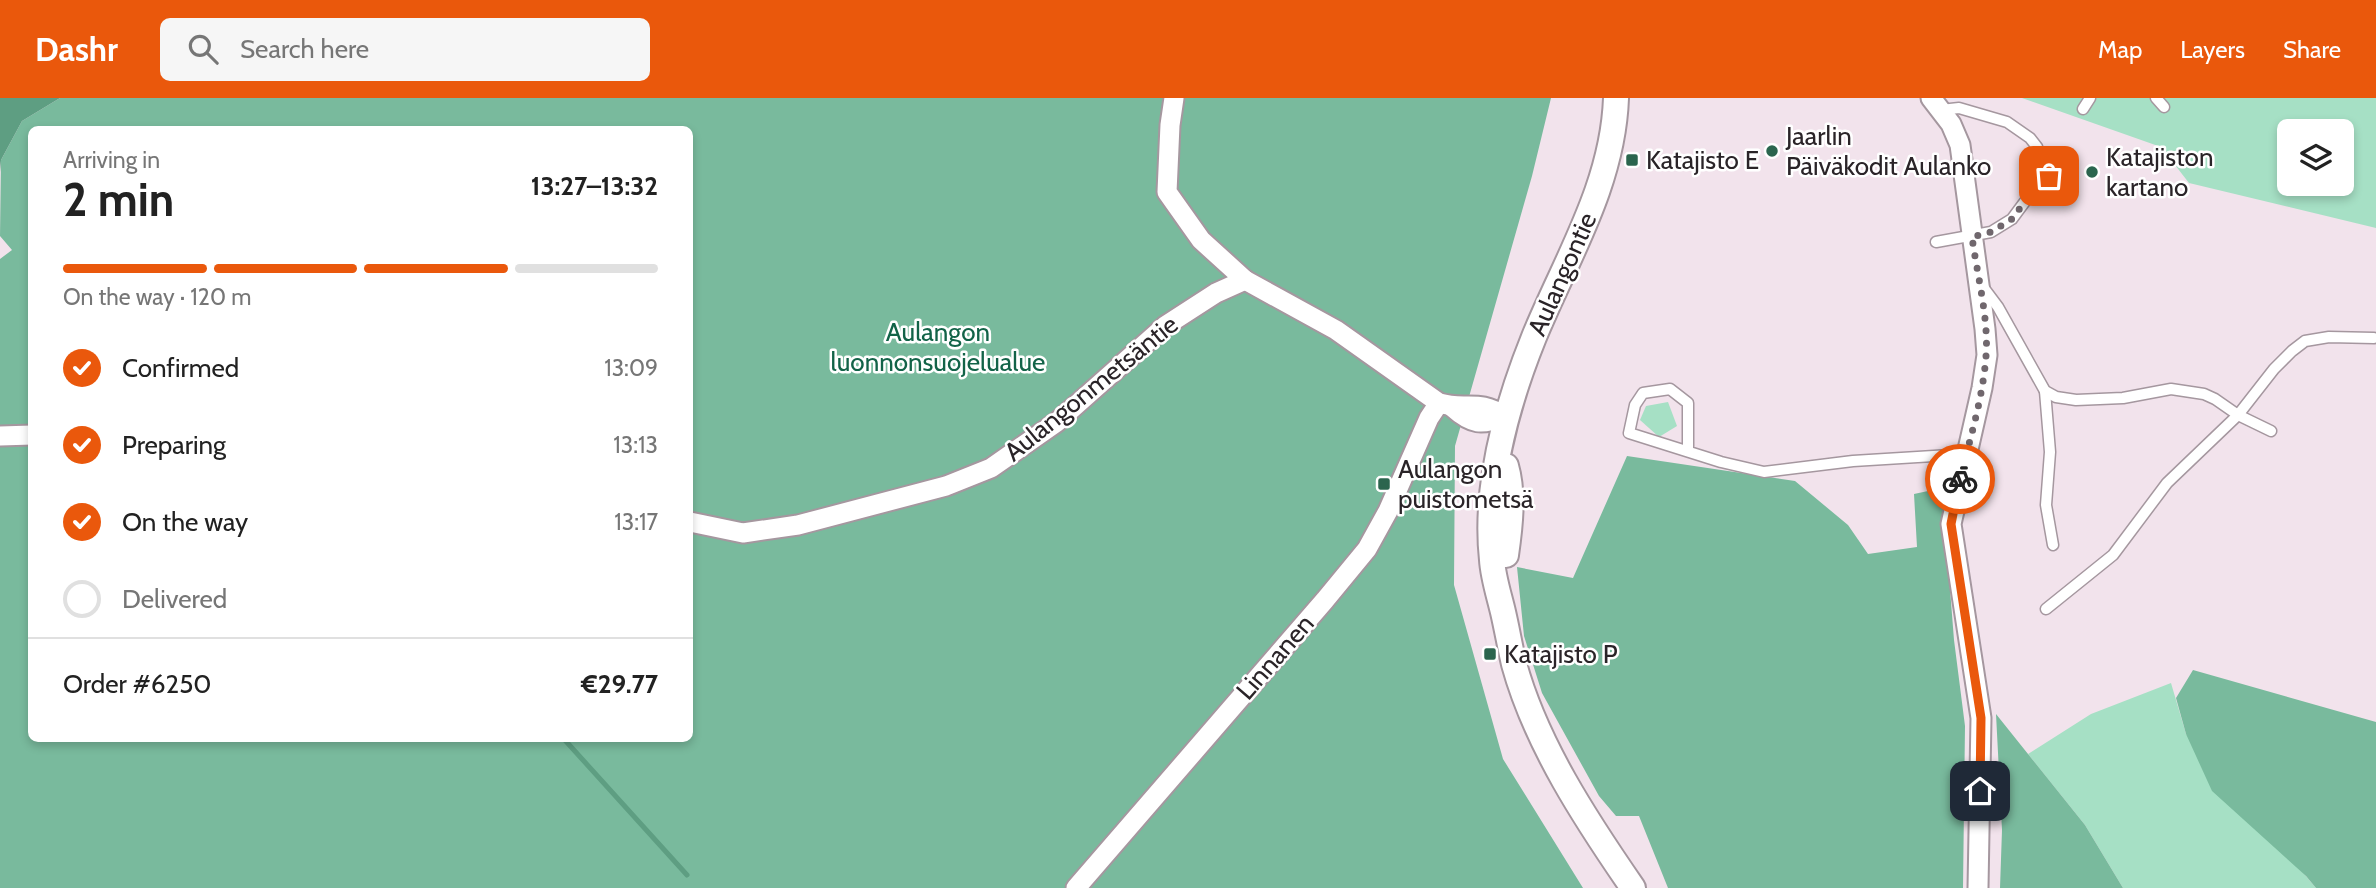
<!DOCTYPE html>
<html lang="en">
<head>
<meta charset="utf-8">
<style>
	:root { --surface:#fff; --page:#f6f6f6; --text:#222; --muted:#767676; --line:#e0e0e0; --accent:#ea580c }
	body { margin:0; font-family:Cabin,sans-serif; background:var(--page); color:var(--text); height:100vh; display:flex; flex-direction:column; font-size:26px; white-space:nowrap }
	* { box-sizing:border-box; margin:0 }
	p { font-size:23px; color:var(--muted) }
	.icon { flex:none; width:38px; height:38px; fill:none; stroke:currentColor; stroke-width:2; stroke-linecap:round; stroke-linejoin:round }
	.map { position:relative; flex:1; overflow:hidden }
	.drawer { position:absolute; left:28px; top:28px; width:665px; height:616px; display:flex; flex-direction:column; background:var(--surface); border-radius:10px; box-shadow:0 4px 10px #0003 }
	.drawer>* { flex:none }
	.fabs { position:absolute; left:2277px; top:21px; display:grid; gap:14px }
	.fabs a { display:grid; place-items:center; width:77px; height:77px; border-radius:10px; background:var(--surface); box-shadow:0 4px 10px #0003; font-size:35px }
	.pin { position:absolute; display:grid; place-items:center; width:60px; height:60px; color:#fff; margin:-30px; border-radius:14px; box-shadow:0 4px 10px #0006 }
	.courier { position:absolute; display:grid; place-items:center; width:70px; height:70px; margin:-35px; border:5px solid #ea580c; border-radius:50%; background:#fff; color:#222; box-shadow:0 2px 9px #0007 }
	.headline em { font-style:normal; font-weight:700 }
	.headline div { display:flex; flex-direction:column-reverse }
	.headline { display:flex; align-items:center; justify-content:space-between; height:119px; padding:0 35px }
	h1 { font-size:46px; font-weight:700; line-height:52px }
	.bar { display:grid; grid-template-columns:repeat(4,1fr); gap:10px 7px; align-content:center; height:84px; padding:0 35px }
	.bar i { height:9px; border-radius:5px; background:var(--line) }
	.bar .selected { background:var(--accent) }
	.bar p { grid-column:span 4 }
	.line { display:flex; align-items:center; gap:18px; padding:0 35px; border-top:2px solid var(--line) }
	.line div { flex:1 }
	ol { padding:0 35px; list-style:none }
	li { display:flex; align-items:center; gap:21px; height:77px }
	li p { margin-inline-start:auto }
	li .icon { padding:7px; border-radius:50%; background:var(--accent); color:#fff; stroke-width:4 }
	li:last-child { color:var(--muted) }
	li i { width:38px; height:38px; border:4px solid var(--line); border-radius:50% }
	header { display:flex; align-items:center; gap:42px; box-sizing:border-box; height:98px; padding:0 35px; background:var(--accent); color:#fff }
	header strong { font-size:33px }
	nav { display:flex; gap:38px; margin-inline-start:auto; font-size:24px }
	.search { width:490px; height:63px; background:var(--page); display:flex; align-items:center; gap:18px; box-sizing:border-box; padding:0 24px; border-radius:10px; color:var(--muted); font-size:26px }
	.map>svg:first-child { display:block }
	.green { fill:#a6e0c5; fill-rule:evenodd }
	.forest { fill:#79ba9d; fill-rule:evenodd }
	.water { fill:#5e9e82 }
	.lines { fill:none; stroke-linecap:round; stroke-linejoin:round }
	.stream { stroke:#5e9e82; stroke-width:5 }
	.service-casing { stroke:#a5979f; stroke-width:13 }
	.minor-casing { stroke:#a5979f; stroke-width:23 }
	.tertiary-casing { stroke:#a5979f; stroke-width:28 }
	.service { stroke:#fff; stroke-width:10 }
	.minor { stroke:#fff; stroke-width:19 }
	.tertiary { stroke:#fff; stroke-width:24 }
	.done { stroke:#70676d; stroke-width:7; stroke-dasharray:0 12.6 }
	.route { stroke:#ea580c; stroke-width:9 }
	.poi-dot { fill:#2b654e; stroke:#fff; stroke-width:2.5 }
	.labels { text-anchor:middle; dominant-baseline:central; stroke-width:5; stroke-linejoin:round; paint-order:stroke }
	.poi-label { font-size:26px; fill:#2a2428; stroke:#fff; text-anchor:start }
	.street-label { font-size:26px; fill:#2a2428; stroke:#fff }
	.park-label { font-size:26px; fill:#126348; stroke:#fff }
</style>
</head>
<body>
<header>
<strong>Dashr</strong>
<div class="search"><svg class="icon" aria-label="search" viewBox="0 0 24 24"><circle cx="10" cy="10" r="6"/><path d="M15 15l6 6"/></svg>Search here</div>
<nav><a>Map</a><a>Layers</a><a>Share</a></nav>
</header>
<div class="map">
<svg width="2376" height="790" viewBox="0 0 2376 790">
	<rect width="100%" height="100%" fill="#f2e3ec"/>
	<!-- green -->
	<g class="green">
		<path d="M2022,0h354v130l-187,-45 -28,-36zM2289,33h53v53h-53z"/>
		<path d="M1668,304l9,24 -18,11 -19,-17 6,-14z"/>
		<path d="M2171,585l15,51 130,154h-193l-38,-63 -57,-71 63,-40z"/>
	</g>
	<!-- forest -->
	<g class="forest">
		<path d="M60,0h1491l-19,78 -77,270 -1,139 49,174 80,129h-1583v-629l12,-9 -12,-14 1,-76 21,-39zM32,32h658v608h-658z"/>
		<path d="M1627,358l168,25 53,44 20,29 49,-7 -3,-53 28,-6 12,152 11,86 -2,162h-295l-29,-72h-23l-17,-20 -57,-103 -18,-57 -7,-69 56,11z"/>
		<path d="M2193,572l183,52v166h-60l-10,-12 -94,-85 -26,-57 -10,-36z"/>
		<path d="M1996,616l89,111 38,63h-123l2,-58z"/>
	</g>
	<!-- water -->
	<path class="water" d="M0,0h60l-38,23 -21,39 -1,12z"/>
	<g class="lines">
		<!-- stream -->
		<path class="stream" d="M563,640l124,137"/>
		<defs>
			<g id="service">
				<path d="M2156,0l8,9"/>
				<path d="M2083,11l7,-11"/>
				<path d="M1941,12l18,-2 48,14 23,16 7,9 4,15"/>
				<path d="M1936,144l55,-10 21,-13 26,-35 10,-4 1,-10 -8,-8 -9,3 -4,8 3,8 7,3"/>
				<path d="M1983,189l15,20 47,84 11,6 20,3 47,-2 48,-9 33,5 11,5 23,16 33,16"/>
				<path d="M2045,293l5,61 -4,53 7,40"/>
				<path d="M1688,353v-48l-18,-14 -27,4 -8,12 -6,28 92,29 43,10 89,-11 113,-7"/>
				<path d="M2046,511l67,-54 54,-72 71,-68 36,-46 18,-18 13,-10 24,-4 45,1"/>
			</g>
			<g id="minor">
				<path d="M1931,0l20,26 9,21 25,184 2,26 -5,33 -31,136 30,194 -3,170"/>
				<path d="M1245,182l91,50 103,73c28,8 38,-5 67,14"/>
				<path d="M1452,309c20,18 29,18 54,10"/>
				<path d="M0,338l32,-1"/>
				<path d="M690,424l53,11 55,-8 148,-39 45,-18 66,-46 108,-96 51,-33 29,-13 -44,-40 -34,-48 3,-67 4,-27"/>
				<path d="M1076,790l249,-288 42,-51 21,-38 41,-93 10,-15"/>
			</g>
			<g id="tertiary">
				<path d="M1616,0c-3,87 -50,161 -82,239 -27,67 -50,150 -42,223 1,17 7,35 11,52 4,17 7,35 11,52 22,80 72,156 119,224"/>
				<path d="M1506,457c4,-28 8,-61 0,-89"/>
			</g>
		</defs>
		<!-- service casing -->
		<use href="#service" class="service-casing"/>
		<!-- minor casing -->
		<use href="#minor" class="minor-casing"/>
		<!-- tertiary casing -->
		<use href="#tertiary" class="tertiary-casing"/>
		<!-- service -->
		<use href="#service" class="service"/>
		<!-- minor -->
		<use href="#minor" class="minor"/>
		<!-- tertiary -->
		<use href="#tertiary" class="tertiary"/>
	</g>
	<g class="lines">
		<!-- done -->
		<path class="done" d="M1960,381c10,-40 23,-82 26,-123 3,-37 -9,-82 -14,-119l19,-5 21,-13 26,-35 7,-2 4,-6"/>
		<!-- route -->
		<path class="route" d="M1960,381l-9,45 30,194 -1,73"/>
	</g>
	<!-- markers -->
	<g class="poi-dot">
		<circle cx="1772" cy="53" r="7"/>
		<rect x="1625" y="55" width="14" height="14" rx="3.5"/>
		<circle cx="2092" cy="74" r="7"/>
		<rect x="1377" y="379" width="14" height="14" rx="3.5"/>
		<rect x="1483" y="549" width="14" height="14" rx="3.5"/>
	</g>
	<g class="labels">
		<!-- poi labels -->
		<g class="poi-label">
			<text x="1786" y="38">Jaarlin<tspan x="1786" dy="30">Päiväkodit Aulanko</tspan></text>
			<text x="2106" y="59">Katajiston<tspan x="2106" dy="30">kartano</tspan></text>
			<text x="1646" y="62">Katajisto E</text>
			<text x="1398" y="371">Aulangon<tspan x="1398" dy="30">puistometsä</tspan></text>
			<text x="1504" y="556">Katajisto P</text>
		</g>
		<!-- street labels -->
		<g class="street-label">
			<text transform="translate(1562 176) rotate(-66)">Aulangontie</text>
			<text transform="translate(1091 290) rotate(-39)">Aulangonmetsäntie</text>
			<text transform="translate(1275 559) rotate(-49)">Linnanen</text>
		</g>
		<!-- park labels -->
		<g class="park-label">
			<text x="938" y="234">Aulangon<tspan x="938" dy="30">luonnonsuojelualue</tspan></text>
		</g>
	</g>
</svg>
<div class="fabs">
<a><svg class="icon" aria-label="layers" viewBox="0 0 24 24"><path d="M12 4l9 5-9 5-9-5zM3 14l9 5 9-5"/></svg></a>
</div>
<div class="pin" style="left:2049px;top:78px;background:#ea580c"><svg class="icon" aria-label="bag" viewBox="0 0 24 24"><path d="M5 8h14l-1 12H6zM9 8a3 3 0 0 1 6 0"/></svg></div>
<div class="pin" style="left:1980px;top:693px;background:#1f2937"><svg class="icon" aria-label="home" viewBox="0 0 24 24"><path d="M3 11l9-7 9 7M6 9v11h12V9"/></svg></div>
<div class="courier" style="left:1960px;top:381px"><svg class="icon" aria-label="bike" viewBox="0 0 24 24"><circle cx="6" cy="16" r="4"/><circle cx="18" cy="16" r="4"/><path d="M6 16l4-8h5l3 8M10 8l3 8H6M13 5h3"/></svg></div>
<section class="drawer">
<div class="headline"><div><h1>2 min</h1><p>Arriving in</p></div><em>13:27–13:32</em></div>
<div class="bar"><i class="selected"></i><i class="selected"></i><i class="selected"></i><i></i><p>On the way · 120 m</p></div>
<ol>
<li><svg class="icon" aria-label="check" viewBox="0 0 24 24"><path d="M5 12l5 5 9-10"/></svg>Confirmed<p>13:09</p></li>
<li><svg class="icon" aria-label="check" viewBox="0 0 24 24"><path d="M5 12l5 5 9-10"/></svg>Preparing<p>13:13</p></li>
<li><svg class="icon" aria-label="check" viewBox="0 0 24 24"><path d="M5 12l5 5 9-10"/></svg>On the way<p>13:17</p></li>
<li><i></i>Delivered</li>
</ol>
<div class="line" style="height:91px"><div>Order #6250</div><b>€29.77</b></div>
</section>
</div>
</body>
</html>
